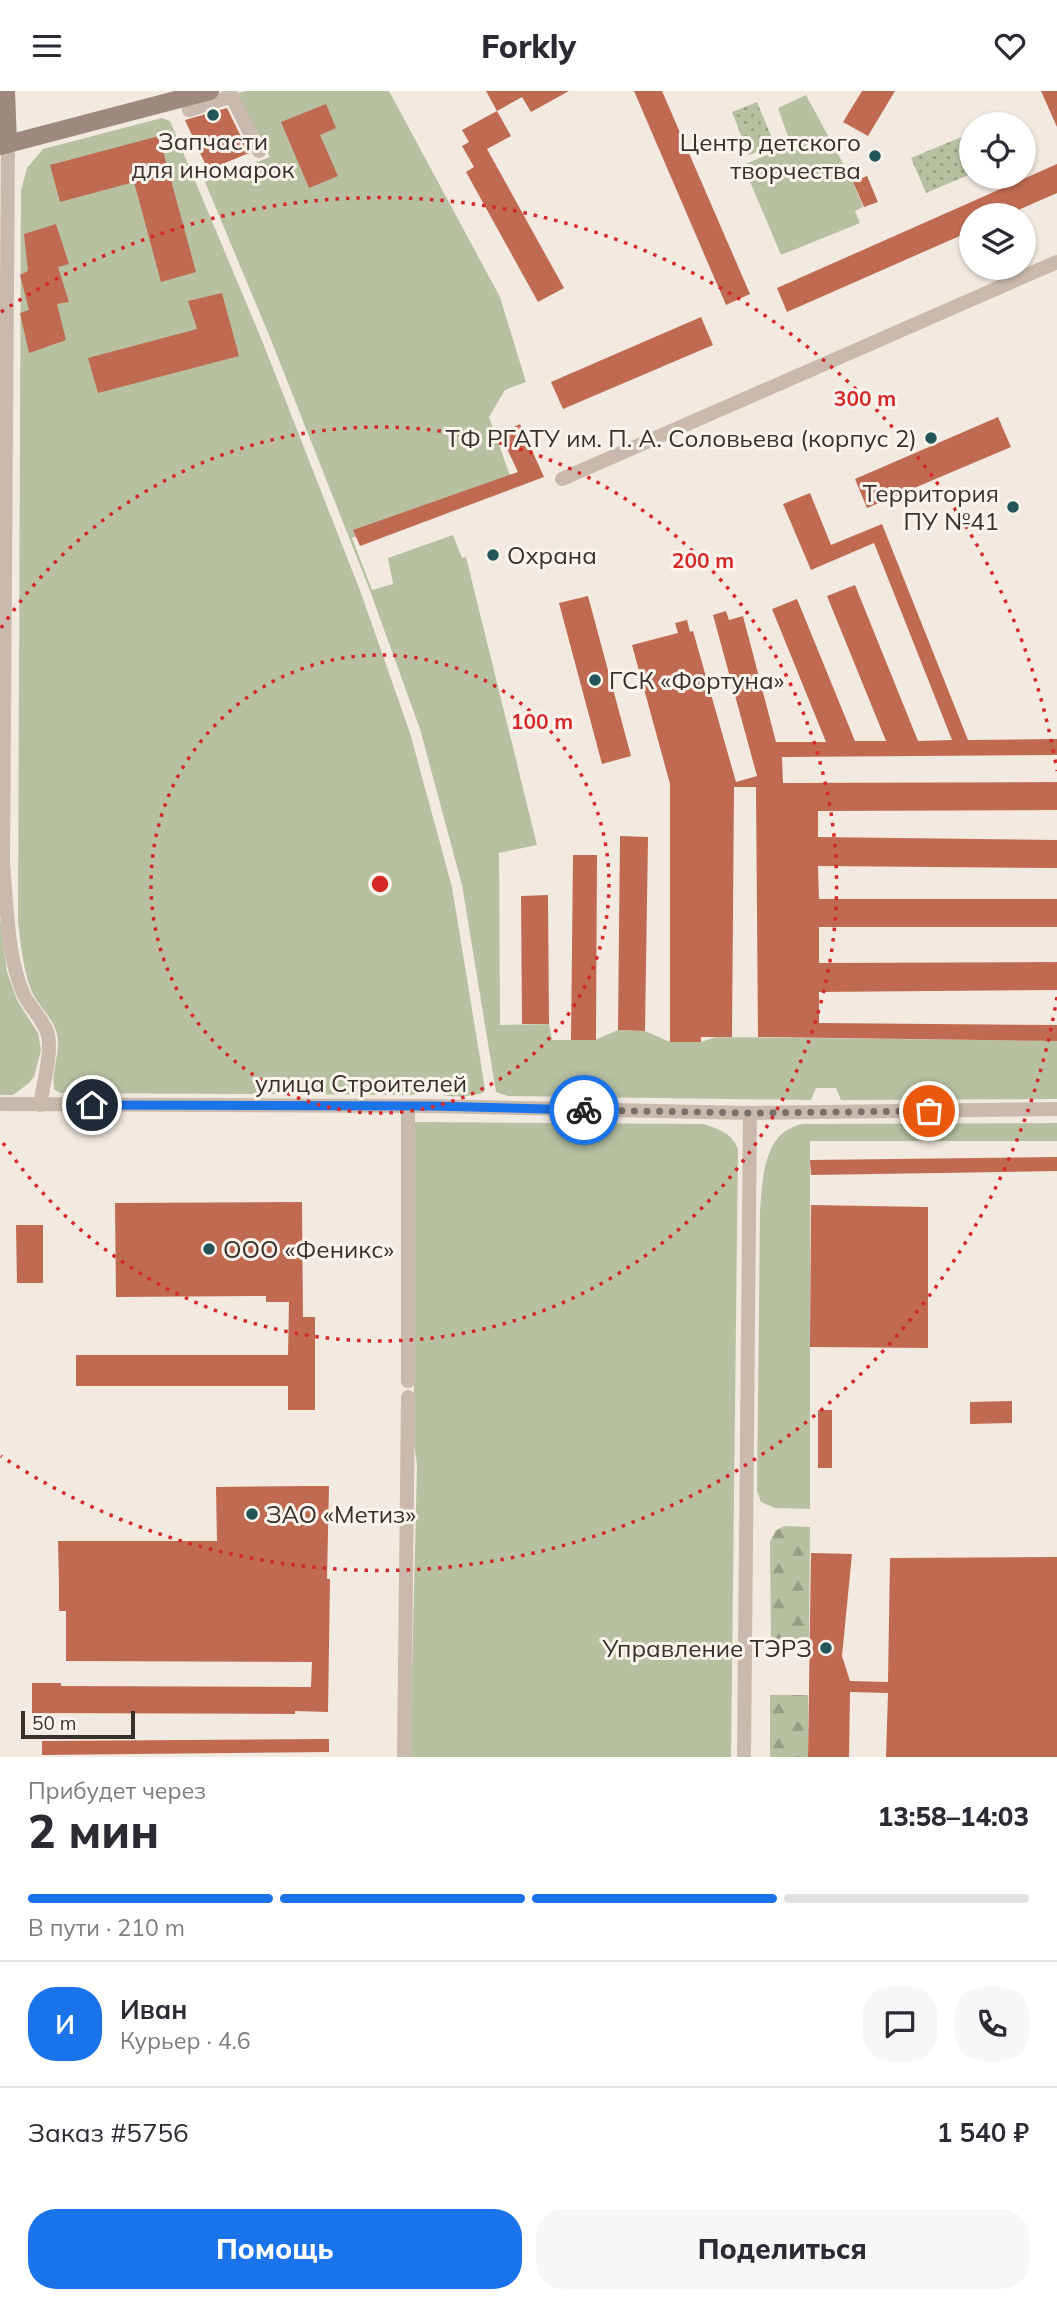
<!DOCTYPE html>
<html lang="ru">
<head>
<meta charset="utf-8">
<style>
	:root { --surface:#fff; --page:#f7f7f7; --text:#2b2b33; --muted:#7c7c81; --line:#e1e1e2; --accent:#1a73e8 }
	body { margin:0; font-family:Mulish,sans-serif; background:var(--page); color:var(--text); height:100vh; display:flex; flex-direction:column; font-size:26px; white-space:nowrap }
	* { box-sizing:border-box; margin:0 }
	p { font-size:23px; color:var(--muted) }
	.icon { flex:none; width:38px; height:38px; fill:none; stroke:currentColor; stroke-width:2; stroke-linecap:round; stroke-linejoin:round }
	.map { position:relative; height:1666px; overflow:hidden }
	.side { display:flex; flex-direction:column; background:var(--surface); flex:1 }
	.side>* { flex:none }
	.fabs { position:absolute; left:959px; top:21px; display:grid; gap:14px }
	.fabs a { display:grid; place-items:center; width:77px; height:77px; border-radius:50%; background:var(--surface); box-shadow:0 2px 5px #0004; font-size:35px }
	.scale { position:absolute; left:21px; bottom:18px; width:114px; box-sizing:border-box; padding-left:7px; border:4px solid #392f2b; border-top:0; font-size:19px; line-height:24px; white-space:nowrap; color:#392f2b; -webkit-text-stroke:5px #faf4ed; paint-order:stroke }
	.pin { position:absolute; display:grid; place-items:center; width:60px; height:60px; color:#fff; margin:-30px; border:4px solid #fff; border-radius:50%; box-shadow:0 2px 7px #0007 }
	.courier { position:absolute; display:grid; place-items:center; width:70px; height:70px; margin:-35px; border:5px solid #1a73e8; border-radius:50%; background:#fff; color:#222; box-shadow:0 2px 9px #0007 }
	.head em { font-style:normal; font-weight:800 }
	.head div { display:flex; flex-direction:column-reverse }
	.head { display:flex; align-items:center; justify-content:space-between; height:119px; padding:0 28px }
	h1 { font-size:46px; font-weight:800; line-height:52px }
	.bar { display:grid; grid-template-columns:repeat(4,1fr); gap:10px 7px; align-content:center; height:84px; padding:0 28px }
	.bar i { height:9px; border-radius:5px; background:var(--line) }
	.bar .current { background:var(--accent) }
	.bar p { grid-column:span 4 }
	.line { display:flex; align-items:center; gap:18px; padding:0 28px; border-top:2px solid var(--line) }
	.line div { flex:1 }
	.round { display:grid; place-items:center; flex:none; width:74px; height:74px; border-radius:28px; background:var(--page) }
	.cta { display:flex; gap:14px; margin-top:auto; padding:14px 28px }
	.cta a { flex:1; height:80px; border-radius:28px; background:var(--accent); color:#fff; font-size:28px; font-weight:800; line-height:80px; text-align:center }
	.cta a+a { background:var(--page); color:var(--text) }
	header { display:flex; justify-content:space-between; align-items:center; height:91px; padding:0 28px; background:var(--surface); font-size:32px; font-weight:800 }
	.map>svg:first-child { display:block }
	.grass { fill:#b7c1a1 }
	.forest { fill:url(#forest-firs) }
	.park { fill:url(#park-dots) }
	.building { fill:#c06a51 }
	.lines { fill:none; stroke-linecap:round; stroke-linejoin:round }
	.street { stroke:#cabaad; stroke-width:14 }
	.secondary { stroke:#9e897e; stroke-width:18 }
	.done { stroke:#7a706b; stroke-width:7; stroke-dasharray:0 12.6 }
	.route { stroke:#1a73e8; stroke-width:9 }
	.ring { fill:none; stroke:#d62828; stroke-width:3.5; stroke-dasharray:3.5 7 }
	.poi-dot { fill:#225659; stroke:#faf4ed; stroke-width:2.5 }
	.labels { text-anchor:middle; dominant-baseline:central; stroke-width:6; stroke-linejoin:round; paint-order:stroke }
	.poi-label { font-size:24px; fill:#392f2b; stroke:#faf4ed; text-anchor:end }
	.street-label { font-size:24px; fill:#392f2b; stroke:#faf4ed }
	.centre { fill:#d62828; stroke:#faf4ed; stroke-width:3.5 }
	.ring-label { font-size:21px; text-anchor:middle; font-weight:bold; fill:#d62828; stroke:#faf4ed; stroke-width:6; stroke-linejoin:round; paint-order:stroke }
</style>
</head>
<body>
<header><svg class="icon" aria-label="menu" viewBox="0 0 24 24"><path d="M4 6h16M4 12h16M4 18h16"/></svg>Forkly<svg class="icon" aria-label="heart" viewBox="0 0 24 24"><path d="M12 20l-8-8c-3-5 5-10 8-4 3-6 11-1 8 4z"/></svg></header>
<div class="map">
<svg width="1057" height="1666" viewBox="0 0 1057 1666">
	<defs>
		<pattern id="forest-firs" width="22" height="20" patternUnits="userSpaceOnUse" patternTransform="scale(1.75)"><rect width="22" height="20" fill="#b7c1a1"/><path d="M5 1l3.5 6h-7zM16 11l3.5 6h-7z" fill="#969d83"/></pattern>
		<pattern id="park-dots" width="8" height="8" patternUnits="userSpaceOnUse" patternTransform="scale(1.75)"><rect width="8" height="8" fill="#b7c1a1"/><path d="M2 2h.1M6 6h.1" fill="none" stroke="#969d83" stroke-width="1.8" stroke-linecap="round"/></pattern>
	</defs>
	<rect width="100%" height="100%" fill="#f2eae1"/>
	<!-- grass -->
	<g class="grass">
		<path d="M247,0h142l111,206 26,85 -21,8 -16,27 23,64 -160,57 20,52 21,-6 -5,-26 65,-23 9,23 4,-1 71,288 -38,8 1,172 49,-1 3,16h43l23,-10 27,1 25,11h31l15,-5 341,4v58l-216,1 -5,-12h-20l-5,12 -303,-4 -12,-4 -34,-207 -42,-156 -51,-141 -98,-248 -66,-158 65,-25 -33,-64z"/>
		<path d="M806,4l46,85 11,27 -8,4 5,12 -79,32 -38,-90 48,-20 -13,-37z"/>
		<path d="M162,27l8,3 93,222 98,250 49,140 42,154 33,202 -1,3c-7,4 -35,7 -41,2 -3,-2 -5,-8 -6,-11l-15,1 -3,9 -7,2 -352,-2 -6,-4c-3,-18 7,-37 3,-55 -4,-16 -18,-27 -25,-42 -9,-21 -11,-47 -14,-70l3,-731 6,-23 16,-19z"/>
		<path d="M0,827l7,54 10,28 21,33 3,17 -7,27 -5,6 -16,12h-13z"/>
		<path d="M413,1031l290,2c16,5 29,9 35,25l-7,608h-321l7,-292 -3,-22z"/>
		<path d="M1057,1032v18h-247v368l-35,-1 -14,-6 -4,-11 3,-281c3,-32 3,-79 43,-86z"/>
	</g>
	<!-- forest -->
	<g class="forest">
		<path d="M784,1435l26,1 -1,113 -38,-1 -1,-97 5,-11z"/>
		<rect x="770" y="1604" width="38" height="62"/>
	</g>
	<!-- park -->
	<g class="park">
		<path d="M757,11l18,43 -26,10 -17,-43z"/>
		<path d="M971,42v41l-45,19 -15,-35z"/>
	</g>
	<!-- building -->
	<g class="building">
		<path d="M486,0h83l-38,21 -9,-15 -25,14z"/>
		<path d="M634,0h28l88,203 -24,11z"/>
		<path d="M862,0h33l-27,45 -25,-14z"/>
		<path d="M1041,0h16v36z"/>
		<path d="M326,13l10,24 -16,7 18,41 -29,12 -28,-66z"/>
		<path d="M227,17l22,45 -41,17 -23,-50z"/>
		<path d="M497,20l14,25 -24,13 77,139 -26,14 -72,-130 8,-5 -12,-21 7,-4 -7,-12z"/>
		<path d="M159,45l37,136 -35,10 -27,-100 -74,20 -10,-37z"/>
		<path d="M1057,73v29l-50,22h-36v16l-184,81 -10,-24z"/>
		<path d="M867,85l11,26 -14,5 -11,-25z"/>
		<path d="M56,133l13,40 -11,3 11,35 -12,2 9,36 -37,13 -9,-40 9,-3 -9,-35 8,-4 -4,-37z"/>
		<path d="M222,202l17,63 -141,37 -10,-35 109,-29 -9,-28z"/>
		<path d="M701,226l12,28 -150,64 -12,-27z"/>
		<path d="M998,326l13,30 -144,61 -12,-29z"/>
		<path d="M520,333l24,53 -184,69 -7,-16 165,-58 -18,-38z"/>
		<path d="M810,402l21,52 51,-21 86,216 89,-1v16l-275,2 1,26 274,-1v28l-239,1v26l239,3v28l-239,-2 1,33h238v28h-238v36l238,-1v28l-238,2v31l238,2v16l-299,-4 -2,-250h-22l-2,250h-31v5h-31v-258l-38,-139 46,-12 -3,-10 12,-3 3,12 3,-1 43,151 21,-6 -44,-161 13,-4 3,9 14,-4 33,126h50l-54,-133 25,-10 58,142h31l-59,-145 28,-11 63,156 34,-1 -78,-197 -63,27 -28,-66z"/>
		<path d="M588,505l43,160 -29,8 -43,-161z"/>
		<path d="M620,745l28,1 -3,194 -27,-1z"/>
		<path d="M573,764h24l-1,185h-25z"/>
		<path d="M548,804l1,129h-27l-1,-128z"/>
		<path d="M1057,1066v14l-246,4 -1,-15z"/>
		<path d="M302,1111l1,115h12v93h-27v-24h-212v-31h212l1,-53h-23v-6l-150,1 -1,-94z"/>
		<path d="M811,1114l117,2v141l-118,-1z"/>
		<path d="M16,1134h27v58h-26z"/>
		<path d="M1012,1310v22l-42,1v-22z"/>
		<rect x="818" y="1319" width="14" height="58"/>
		<path d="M309,1395h20l-2,93h3l-2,133 -33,-1v3l-263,-1v-30h29v3l250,1 1,-25 -246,-1v-50h-7v-27l-1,-43h159l-1,-54z"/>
		<path d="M811,1462l41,1 -10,102 8,25 38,1 2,-124 167,-1v200h-171l2,-64 -38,-1 -1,65h-41z"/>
		<path d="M329,1648v13l-287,3v-14z"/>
	</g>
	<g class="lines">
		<!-- street -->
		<g class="street">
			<path d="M229,0l30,60"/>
			<path d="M189,19l43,-14"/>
			<path d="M8,52l-5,721c4,40 4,92 20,129 6,14 21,26 25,42 4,18 -5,50 -8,70"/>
			<path d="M562,388l495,-217"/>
			<path d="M0,1013l432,2 318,7 307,-4"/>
			<path d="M408,1016v274"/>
			<path d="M404,1666l4,-360"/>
			<path d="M744,1666l6,-644"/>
		</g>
		<!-- secondary -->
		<g class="secondary">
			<path d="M6,0l2,52"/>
			<path d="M0,55l210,-55"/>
		</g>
	</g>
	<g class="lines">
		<!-- done -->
		<path class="done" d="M584,1019l166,3 179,-2"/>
		<!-- route -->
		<path class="route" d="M92,1014l340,1 152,4"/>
	</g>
	<!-- distance rings -->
	<g class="ring">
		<circle cx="380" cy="793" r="229"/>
		<path d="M1 537A457 457 0 1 1 1 1049"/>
		<path d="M1057 906A686 686 0 0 1 1 1365M1 221A686 686 0 0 1 1057 680"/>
	</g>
	<!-- markers -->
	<g class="poi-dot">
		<circle cx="213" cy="24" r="7"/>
		<circle cx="875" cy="65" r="7"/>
		<circle cx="931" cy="347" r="7"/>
		<circle cx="1013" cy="416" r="7"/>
		<circle cx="493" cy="464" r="7"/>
		<circle cx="595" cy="589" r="7"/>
		<circle cx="209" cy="1158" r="7"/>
		<circle cx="252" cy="1423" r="7"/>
		<circle cx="826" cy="1557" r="7"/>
	</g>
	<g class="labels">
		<!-- poi labels -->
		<g class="poi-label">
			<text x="213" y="50" text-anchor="middle">Запчасти<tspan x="213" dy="28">для иномарок</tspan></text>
			<text x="861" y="51">Центр детского<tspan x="861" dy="28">творчества</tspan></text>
			<text x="917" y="347">ТФ РГАТУ им. П. А. Соловьева (корпус 2)</text>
			<text x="999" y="402">Территория<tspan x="999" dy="28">ПУ №41</tspan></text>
			<text x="507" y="464" text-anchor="start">Охрана</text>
			<text x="609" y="589" text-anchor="start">ГСК «Фортуна»</text>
			<text x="223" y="1158" text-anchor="start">ООО «Феникс»</text>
			<text x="266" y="1423" text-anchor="start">ЗАО «Метиз»</text>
			<text x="812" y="1557">Управление ТЭРЗ</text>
		</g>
		<!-- street labels -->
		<g class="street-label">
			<text x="361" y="992">улица Строителей</text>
		</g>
	</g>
	<circle cx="380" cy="793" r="10" class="centre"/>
	<g class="ring-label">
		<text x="865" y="315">300 m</text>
		<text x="703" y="477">200 m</text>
		<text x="542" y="638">100 m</text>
	</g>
</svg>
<div class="fabs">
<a><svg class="icon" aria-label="locate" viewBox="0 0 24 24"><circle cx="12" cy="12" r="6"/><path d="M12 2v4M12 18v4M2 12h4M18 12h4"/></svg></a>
<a><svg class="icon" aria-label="layers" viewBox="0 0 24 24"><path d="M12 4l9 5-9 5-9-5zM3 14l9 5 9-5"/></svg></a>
</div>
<div class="scale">50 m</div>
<div class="pin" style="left:929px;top:1020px;background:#ea580c"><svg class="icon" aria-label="bag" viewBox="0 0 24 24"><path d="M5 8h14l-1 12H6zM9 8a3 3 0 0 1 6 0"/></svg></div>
<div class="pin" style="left:92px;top:1014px;background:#1f2937"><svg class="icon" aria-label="home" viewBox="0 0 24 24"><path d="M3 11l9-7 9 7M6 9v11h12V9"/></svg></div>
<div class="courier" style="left:584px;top:1019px"><svg class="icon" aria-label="bike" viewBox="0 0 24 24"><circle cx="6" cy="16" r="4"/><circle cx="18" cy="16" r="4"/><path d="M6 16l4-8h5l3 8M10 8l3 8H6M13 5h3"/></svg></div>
</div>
<section class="side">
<div class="head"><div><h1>2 мин</h1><p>Прибудет через</p></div><em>13:58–14:03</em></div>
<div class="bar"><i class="current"></i><i class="current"></i><i class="current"></i><i></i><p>В пути · 210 m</p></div>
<div class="line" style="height:126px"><b class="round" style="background:var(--accent);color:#fff">И</b><div><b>Иван</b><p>Курьер · 4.6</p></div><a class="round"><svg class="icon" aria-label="chat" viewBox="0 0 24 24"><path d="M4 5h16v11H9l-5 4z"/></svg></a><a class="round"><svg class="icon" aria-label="phone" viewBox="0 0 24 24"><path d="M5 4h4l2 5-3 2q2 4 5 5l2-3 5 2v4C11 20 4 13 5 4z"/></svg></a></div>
<div class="line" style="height:91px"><div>Заказ #5756</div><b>1 540 ₽</b></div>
<div class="cta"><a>Помощь</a><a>Поделиться</a></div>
</section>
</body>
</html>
